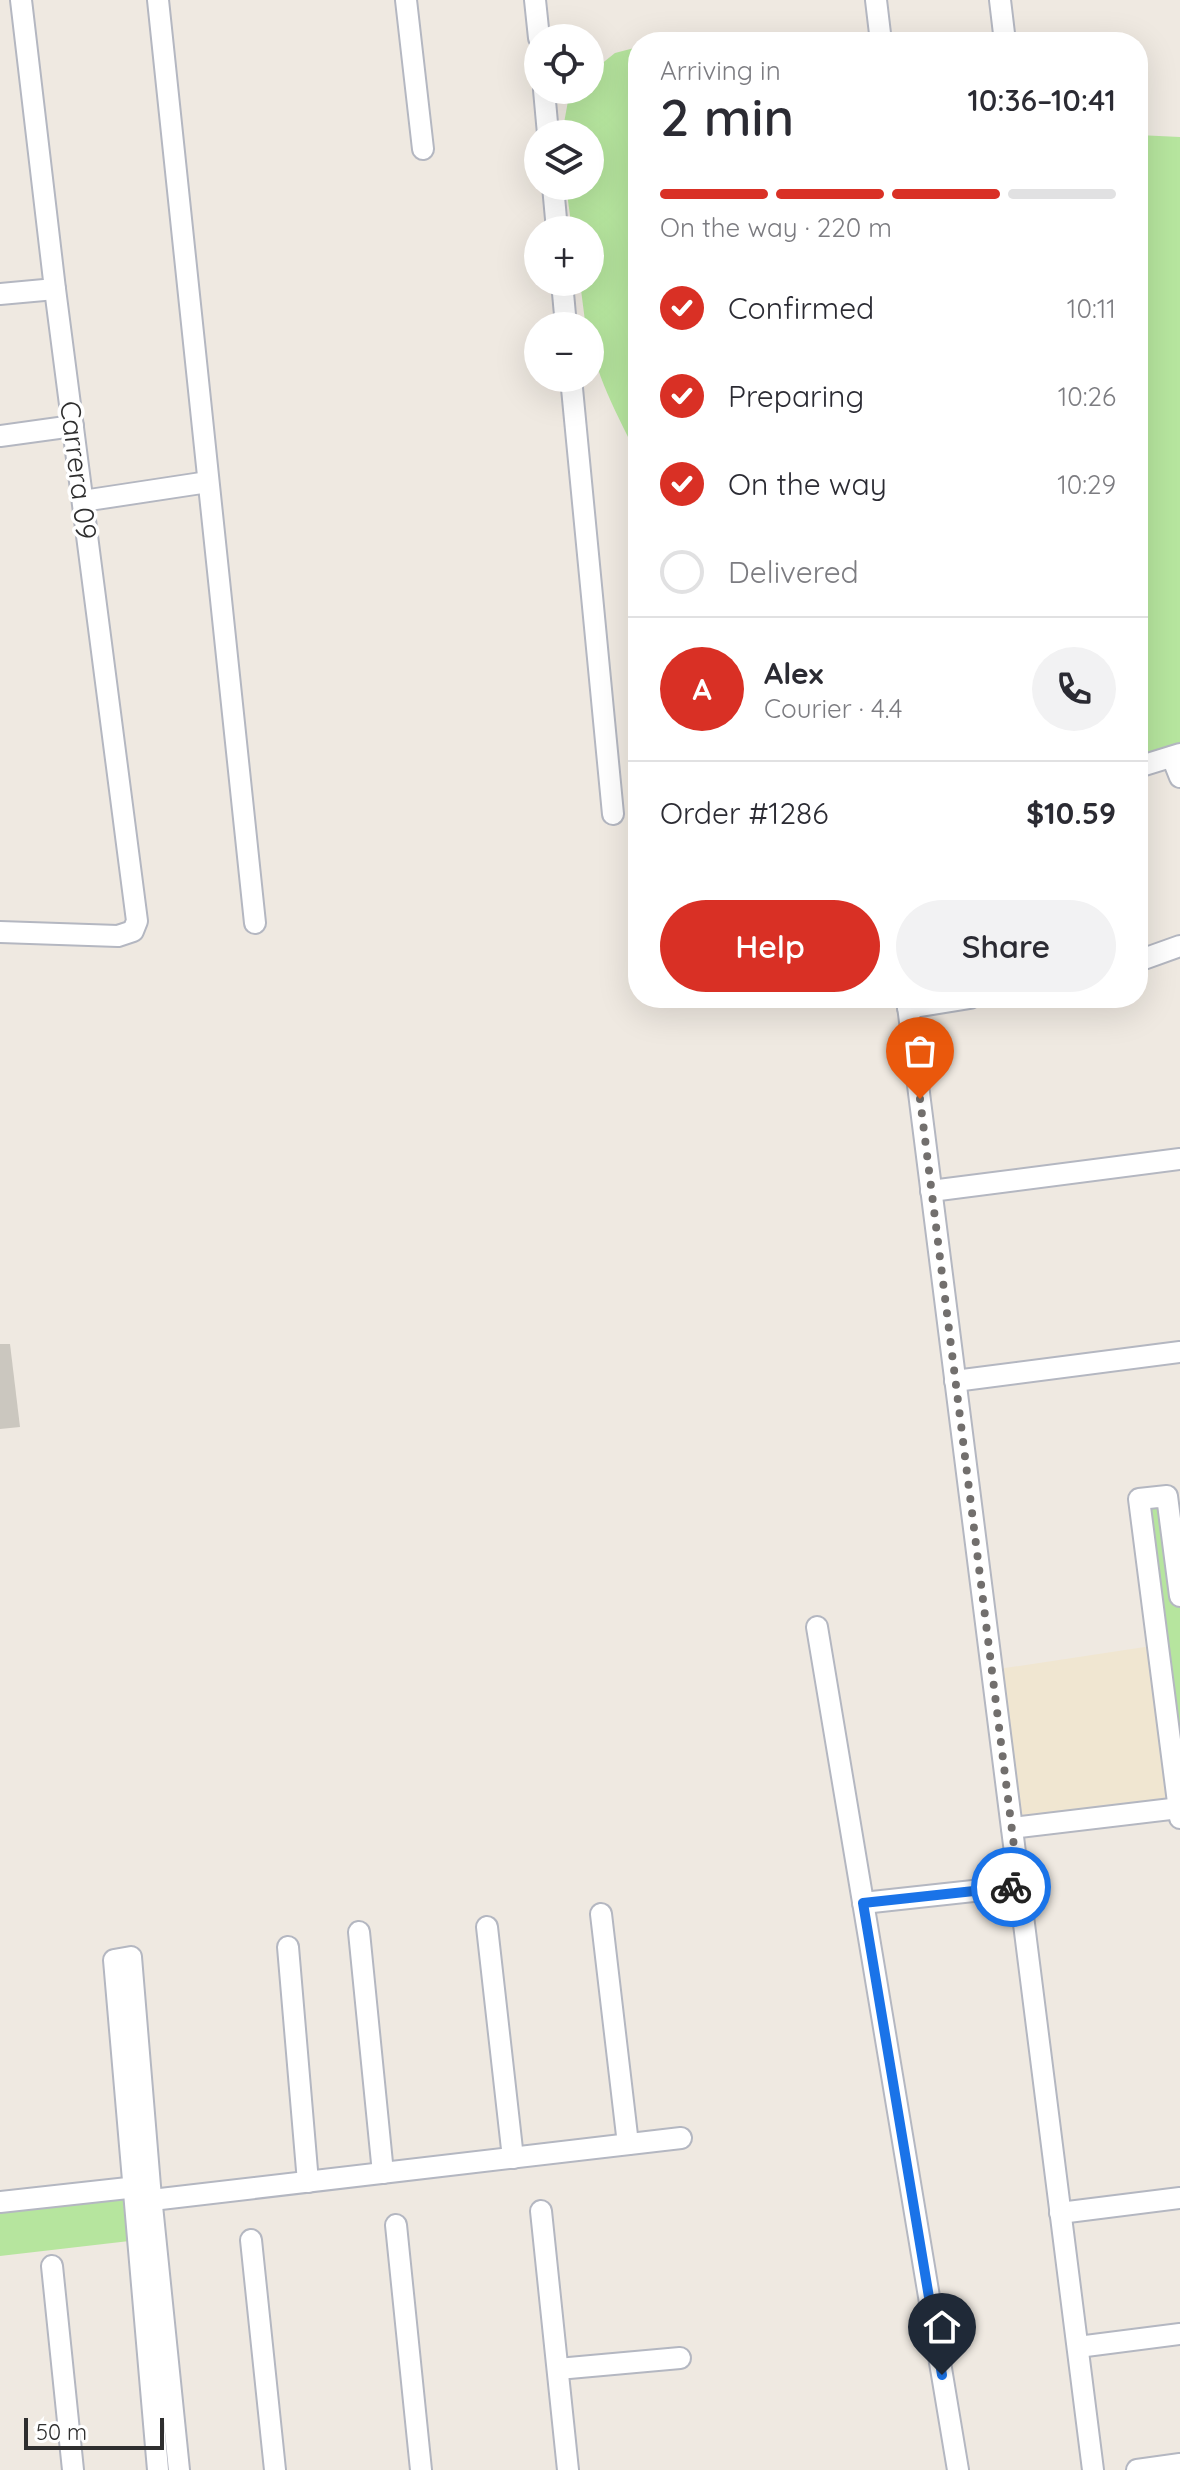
<!DOCTYPE html>
<html lang="en">
<head>
<meta charset="utf-8">
<style>
	:root { --surface:#fff; --page:#f2f2f3; --text:#2b2b33; --muted:#7c7c81; --line:#e1e1e2; --accent:#d93025 }
	body { margin:0; font-family:Quicksand,sans-serif; background:var(--page); color:var(--text); height:100vh; display:flex; flex-direction:column; font-size:30px; white-space:nowrap }
	* { box-sizing:border-box; margin:0 }
	p { font-size:26px; color:var(--muted) }
	.icon { flex:none; width:44px; height:44px; fill:none; stroke:currentColor; stroke-width:2; stroke-linecap:round; stroke-linejoin:round }
	.map { position:relative; flex:1; overflow:hidden }
	.drawer { position:absolute; left:628px; top:32px; width:520px; height:976px; display:flex; flex-direction:column; background:var(--surface); border-radius:32px; box-shadow:0 8px 32px #0002 }
	.drawer>* { flex:none }
	.tools { position:absolute; left:524px; top:24px; display:grid; gap:16px }
	.tools a { display:grid; place-items:center; width:80px; height:80px; border-radius:50%; background:var(--surface); box-shadow:0 8px 32px #0002; font-size:40px }
	.scale { position:absolute; left:24px; bottom:20px; width:140px; box-sizing:border-box; padding-left:8px; border:4px solid #2e2e2e; border-top:0; font-size:22px; line-height:28px; white-space:nowrap; color:#2e2e2e; -webkit-text-stroke:6px #fff; paint-order:stroke }
	.pin { position:absolute; display:grid; place-items:center; width:68px; height:68px; color:#fff; margin:-82px -34px; border-radius:50% 50% 50% 0; rotate:-45deg; box-shadow:0 0 8px #0007 }
	.pin .icon { rotate:45deg }
	.courier { position:absolute; display:grid; place-items:center; width:80px; height:80px; margin:-40px; border:6px solid #1a73e8; border-radius:50%; background:#fff; color:#222; box-shadow:0 2px 10px #0007 }
	.headline em { font-style:normal; font-weight:600 }
	.headline div { display:flex; flex-direction:column-reverse }
	.headline { display:flex; align-items:center; justify-content:space-between; height:136px; padding:0 32px }
	h1 { font-size:52px; font-weight:600; line-height:60px }
	.bar { display:grid; grid-template-columns:repeat(4,1fr); gap:12px 8px; align-content:center; height:96px; padding:0 32px }
	.bar i { height:10px; border-radius:6px; background:var(--line) }
	.bar .on { background:var(--accent) }
	.bar p { grid-column:span 4 }
	.line { display:flex; align-items:center; gap:20px; padding:0 32px; border-top:2px solid var(--line) }
	.line div { flex:1 }
	.round { display:grid; place-items:center; flex:none; width:84px; height:84px; border-radius:42px; background:var(--page) }
	ol { padding:0 32px; list-style:none }
	li { display:flex; align-items:center; gap:24px; height:88px }
	li p { margin-inline-start:auto }
	li .icon { padding:8px; border-radius:50%; background:var(--accent); color:#fff; stroke-width:4 }
	li:last-child { color:var(--muted) }
	li i { width:44px; height:44px; border:4px solid var(--line); border-radius:50% }
	.button { display:flex; gap:16px; margin-top:auto; padding:16px 32px }
	.button a { flex:1; height:92px; border-radius:48px; background:var(--accent); color:#fff; font-size:32px; font-weight:600; line-height:92px; text-align:center }
	.button a+a { background:var(--page); color:var(--text) }
	.map>svg:first-child { display:block }
	.education { fill:#f0e6d1 }
	.green { fill:#b6e59e }
	.building { fill:#cbc7bf }
	.lines { fill:none; stroke-linecap:round; stroke-linejoin:round }
	.minor-casing { stroke:#b4b7c1; stroke-width:24 }
	.minor { stroke:#fff; stroke-width:20 }
	.done { stroke:#726f6d; stroke-width:8; stroke-dasharray:0 14.4 }
	.route { stroke:#1a73e8; stroke-width:10 }
	.labels { text-anchor:middle; dominant-baseline:central; stroke-width:7; stroke-linejoin:round; paint-order:stroke }
	.street-label { font-size:28px; fill:#2e2e2e; stroke:#fff }
</style>
</head>
<body>
<div class="map">
<svg width="1180" height="2470" viewBox="0 0 1180 2470">
	<rect width="100%" height="100%" fill="#efe9e1"/>
	<!-- education -->
	<path class="education" d="M1158,1645l21,163 -167,20 -20,-158z"/>
	<!-- green -->
	<g class="green">
		<path d="M638,47v410c-18,-38 -48,-89 -48,-131h-4l-1,-5 -5,-39h10v-52h-18l-6,-44h24v-52h-28l6,-33 8,-11h14v-17l25,-20z"/>
		<path d="M1138,135l42,2v617l-42,13z"/>
		<path d="M1167,1496l13,100v222l-41,-319z"/>
		<path d="M133,2187l5,53 -138,16v-54z"/>
	</g>
	<!-- building -->
	<path class="building" d="M0,1344h10l10,83 -20,2z"/>
	<g class="lines">
		<defs>
			<g id="minor">
				<path d="M158,0l97,923"/>
				<path d="M406,0l17,149"/>
				<path d="M535,0l4,38"/>
				<path d="M876,0l5,42"/>
				<path d="M1000,0l5,42"/>
				<path d="M544,90l4,44"/>
				<path d="M553,186l4,44"/>
				<path d="M562,282l4,44"/>
				<path d="M0,294l55,-5"/>
				<path d="M571,378l42,436"/>
				<path d="M0,436l73,-10"/>
				<path d="M83,501l125,-19"/>
				<path d="M1172,757l8,20"/>
				<path d="M1138,767l42,-13"/>
				<path d="M0,932l118,4 15,-5 4,-10 -82,-632 -34,-289"/>
				<path d="M1138,961l42,-15"/>
				<path d="M907,998l186,1472"/>
				<path d="M908,1008l62,-10"/>
				<path d="M931,1191l249,-32"/>
				<path d="M955,1381l225,-29"/>
				<path d="M1180,1596l-13,-100 -28,3 41,319"/>
				<path d="M817,1627l141,843"/>
				<path d="M1012,1828l168,-20"/>
				<path d="M863,1903l156,-17"/>
				<path d="M601,1914l27,230"/>
				<path d="M487,1927l26,231"/>
				<path d="M359,1932l24,241"/>
				<path d="M288,1947l20,235"/>
				<path d="M152,2200l529,-62"/>
				<path d="M0,2202l146,-16"/>
				<path d="M541,2211l27,259"/>
				<path d="M1060,2213l120,-15"/>
				<path d="M396,2225l25,245"/>
				<path d="M251,2240l24,230"/>
				<path d="M52,2266l21,204"/>
				<path d="M1078,2347l102,-13"/>
				<path d="M558,2369l122,-11"/>
				<path d="M158,2470l-44,-510 17,-3 19,229 29,284"/>
				<path d="M1137,2470l43,-6"/>
			</g>
		</defs>
		<!-- minor casing -->
		<use href="#minor" class="minor-casing"/>
		<!-- minor -->
		<use href="#minor" class="minor"/>
	</g>
	<g class="lines">
		<!-- done -->
		<path class="done" d="M920,1099l99,787 -8,1"/>
		<!-- route -->
		<path class="route" d="M942,2375l-79,-472 148,-16"/>
	</g>
	<g class="labels">
		<!-- street labels -->
		<g class="street-label">
			<text transform="translate(79 470) rotate(83)">Carrera 09</text>
		</g>
	</g>
</svg>
<div class="tools">
<a><svg class="icon" aria-label="locate" viewBox="0 0 24 24"><circle cx="12" cy="12" r="6"/><path d="M12 2v4M12 18v4M2 12h4M18 12h4"/></svg></a>
<a><svg class="icon" aria-label="layers" viewBox="0 0 24 24"><path d="M12 4l9 5-9 5-9-5zM3 14l9 5 9-5"/></svg></a>
<a>+</a>
<a>−</a>
</div>
<div class="scale">50 m</div>
<div class="pin" style="left:920px;top:1099px;background:#ea580c"><svg class="icon" aria-label="bag" viewBox="0 0 24 24"><path d="M5 8h14l-1 12H6zM9 8a3 3 0 0 1 6 0"/></svg></div>
<div class="pin" style="left:942px;top:2375px;background:#1f2937"><svg class="icon" aria-label="home" viewBox="0 0 24 24"><path d="M3 11l9-7 9 7M6 9v11h12V9"/></svg></div>
<div class="courier" style="left:1011px;top:1887px"><svg class="icon" aria-label="bike" viewBox="0 0 24 24"><circle cx="6" cy="16" r="4"/><circle cx="18" cy="16" r="4"/><path d="M6 16l4-8h5l3 8M10 8l3 8H6M13 5h3"/></svg></div>
<section class="drawer">
<div class="headline"><div><h1>2 min</h1><p>Arriving in</p></div><em>10:36–10:41</em></div>
<div class="bar"><i class="on"></i><i class="on"></i><i class="on"></i><i></i><p>On the way · 220 m</p></div>
<ol>
<li><svg class="icon" aria-label="check" viewBox="0 0 24 24"><path d="M5 12l5 5 9-10"/></svg>Confirmed<p>10:11</p></li>
<li><svg class="icon" aria-label="check" viewBox="0 0 24 24"><path d="M5 12l5 5 9-10"/></svg>Preparing<p>10:26</p></li>
<li><svg class="icon" aria-label="check" viewBox="0 0 24 24"><path d="M5 12l5 5 9-10"/></svg>On the way<p>10:29</p></li>
<li><i></i>Delivered</li>
</ol>
<div class="line" style="height:144px"><b class="round" style="background:var(--accent);color:#fff">A</b><div><b>Alex</b><p>Courier · 4.4</p></div><a class="round"><svg class="icon" aria-label="phone" viewBox="0 0 24 24"><path d="M5 4h4l2 5-3 2q2 4 5 5l2-3 5 2v4C11 20 4 13 5 4z"/></svg></a></div>
<div class="line" style="height:104px"><div>Order #1286</div><b>$10.59</b></div>
<div class="button"><a>Help</a><a>Share</a></div>
</section>
</div>
</body>
</html>
